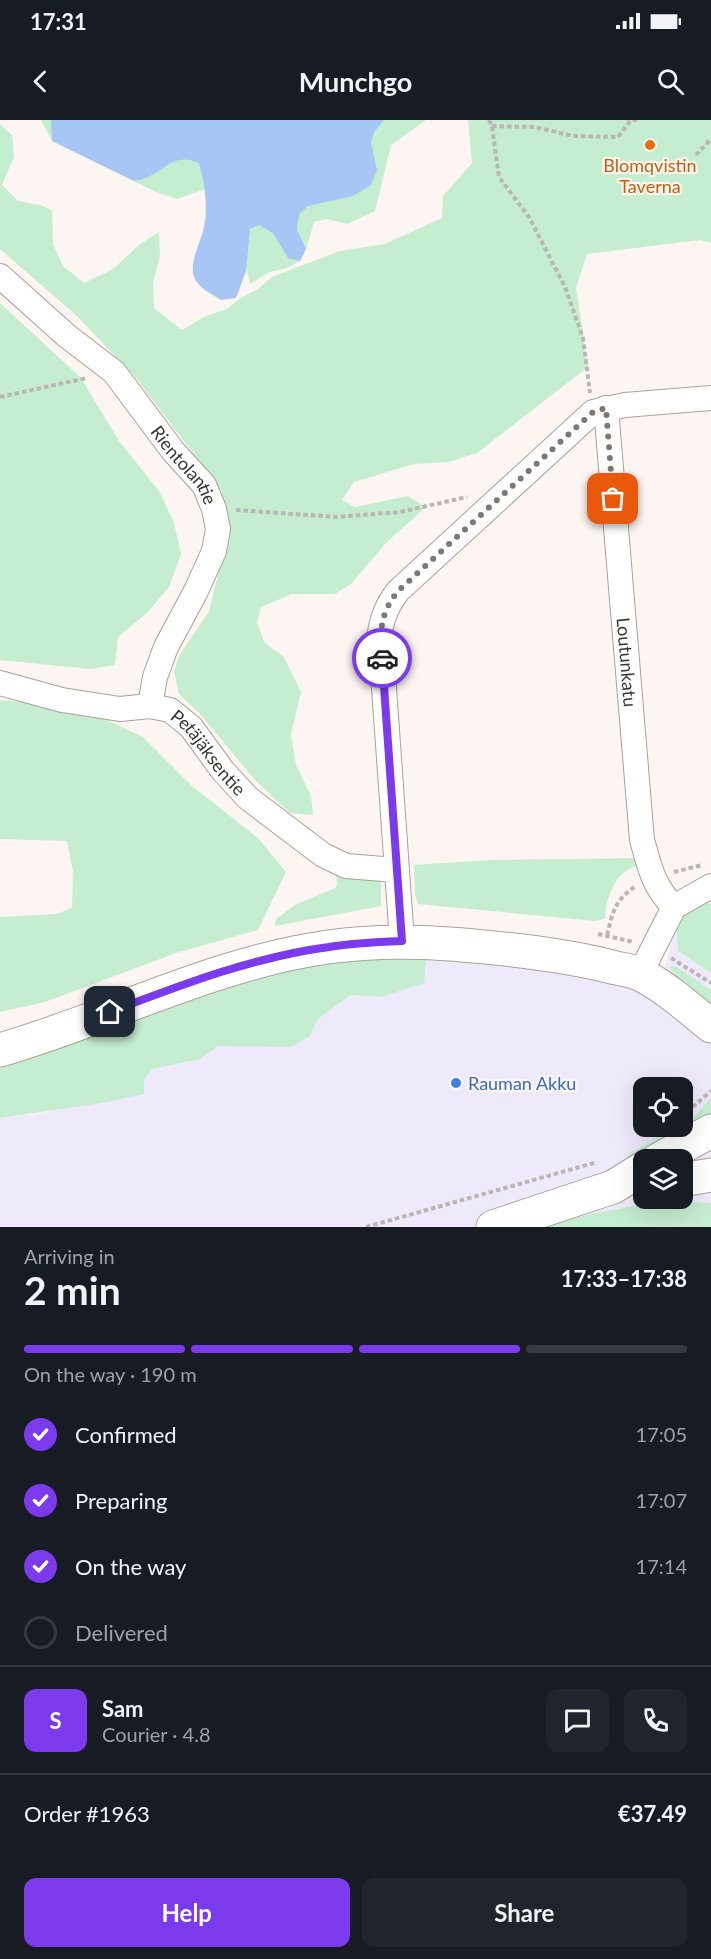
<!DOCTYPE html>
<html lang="en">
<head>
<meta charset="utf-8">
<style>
	:root { --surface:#171b24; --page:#20242c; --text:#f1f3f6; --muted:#9ea1a6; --line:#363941; --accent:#7c3aed }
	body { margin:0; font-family:Lato,sans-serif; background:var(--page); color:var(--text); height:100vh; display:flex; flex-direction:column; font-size:22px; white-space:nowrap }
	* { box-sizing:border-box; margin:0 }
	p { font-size:20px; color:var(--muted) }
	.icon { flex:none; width:33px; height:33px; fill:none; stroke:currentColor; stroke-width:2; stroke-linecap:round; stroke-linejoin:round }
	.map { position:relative; height:1107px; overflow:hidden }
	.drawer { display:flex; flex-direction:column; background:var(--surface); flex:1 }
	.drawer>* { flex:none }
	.tools { position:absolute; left:633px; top:957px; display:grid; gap:12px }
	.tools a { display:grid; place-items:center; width:60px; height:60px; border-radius:12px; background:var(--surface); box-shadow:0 6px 24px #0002; font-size:30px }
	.pin { position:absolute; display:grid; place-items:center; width:51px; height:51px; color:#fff; margin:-26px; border-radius:12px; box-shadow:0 3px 9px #0006 }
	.courier { position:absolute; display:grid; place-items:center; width:60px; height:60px; margin:-30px; border:4px solid #7c3aed; border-radius:50%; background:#fff; color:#222; box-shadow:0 2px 8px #0007 }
	.overview em { font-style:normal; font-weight:700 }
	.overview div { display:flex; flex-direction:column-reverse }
	.overview { display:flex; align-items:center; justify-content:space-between; height:102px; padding:0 24px }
	h1 { font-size:39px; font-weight:700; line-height:45px }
	.bar { display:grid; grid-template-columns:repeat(4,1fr); gap:9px 6px; align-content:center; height:72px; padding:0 24px }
	.bar i { height:8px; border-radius:4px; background:var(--line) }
	.bar .current { background:var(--accent) }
	.bar p { grid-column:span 4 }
	.line { display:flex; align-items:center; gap:15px; padding:0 24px; border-top:2px solid var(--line) }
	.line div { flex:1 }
	.round { display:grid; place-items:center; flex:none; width:63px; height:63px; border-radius:12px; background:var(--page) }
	ol { padding:0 24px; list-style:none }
	li { display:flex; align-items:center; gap:18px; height:66px }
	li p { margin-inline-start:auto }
	li .icon { padding:6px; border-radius:50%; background:var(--accent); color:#fff; stroke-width:4 }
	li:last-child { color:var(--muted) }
	li i { width:33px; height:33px; border:3px solid var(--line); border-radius:50% }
	.action { display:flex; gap:12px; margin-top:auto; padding:12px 24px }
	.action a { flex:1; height:69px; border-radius:12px; background:var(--accent); color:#fff; font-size:24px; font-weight:700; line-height:69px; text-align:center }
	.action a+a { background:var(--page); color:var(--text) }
	.status { display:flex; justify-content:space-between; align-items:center; height:42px; padding:0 30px; background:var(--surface); direction:ltr }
	.status svg { height:16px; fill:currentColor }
	header { display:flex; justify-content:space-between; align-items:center; height:78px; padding:0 24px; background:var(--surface); font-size:27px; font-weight:700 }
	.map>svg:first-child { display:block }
	.industrial { fill:#eeeafc; fill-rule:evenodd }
	.green { fill:#c5edcf }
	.water { fill:#a7c5f5 }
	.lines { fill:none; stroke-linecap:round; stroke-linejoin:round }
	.street-casing { stroke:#aca09a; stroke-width:26 }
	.secondary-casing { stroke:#aca09a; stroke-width:35 }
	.path { stroke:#bcb5b2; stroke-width:4; stroke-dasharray:4.5 3; stroke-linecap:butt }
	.street { stroke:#fff; stroke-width:24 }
	.secondary { stroke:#fff; stroke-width:33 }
	.done { stroke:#7e7875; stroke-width:6; stroke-dasharray:0 10.8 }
	.route { stroke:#7c3aed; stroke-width:8 }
	.food-dot { fill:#e8710a; stroke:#fdf5f2; stroke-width:2 }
	.shop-dot { fill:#3f7fe0; stroke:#fdf5f2; stroke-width:2 }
	.labels { text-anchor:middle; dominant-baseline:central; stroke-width:4.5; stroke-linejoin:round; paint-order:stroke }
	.food-label { font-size:18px; fill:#c56008; stroke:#fdf5f2 }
	.street-label { font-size:18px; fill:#393432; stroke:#fdf5f2 }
	.shop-label { font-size:18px; fill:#366cbe; stroke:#fdf5f2; text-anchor:start }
</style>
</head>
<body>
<div class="status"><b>17:31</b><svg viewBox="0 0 49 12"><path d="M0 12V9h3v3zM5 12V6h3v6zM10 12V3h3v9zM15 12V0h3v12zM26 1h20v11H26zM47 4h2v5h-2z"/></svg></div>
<header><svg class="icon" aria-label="back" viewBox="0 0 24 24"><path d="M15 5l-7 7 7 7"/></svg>Munchgo<svg class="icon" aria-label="search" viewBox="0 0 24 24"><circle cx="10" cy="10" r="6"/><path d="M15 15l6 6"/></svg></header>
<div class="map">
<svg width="711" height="1107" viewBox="0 0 711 1107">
	<rect width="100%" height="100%" fill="#fdf5f2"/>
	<!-- industrial -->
	<path class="industrial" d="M711,783v300l-30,-2 -39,3 -66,13 -33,10h-543v-109l36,-4 108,-21v-14l8,-10 48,-10 17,-13 74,1 18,-11 8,-16 33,-25 31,2 21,-56 258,44 16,-60zM644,968h38v38h-38zM644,1040h38v38h-38z"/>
	<!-- green -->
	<g class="green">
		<path d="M41,0h173l-9,69 -28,10 -21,-7 -104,-51z"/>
		<path d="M328,0h98l-35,25 -16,66 -28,13 -20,-5 -13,3 -8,27 -6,12 -13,7 -18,4 -19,12 -9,-37 33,-87z"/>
		<path d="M468,0h243v123l-11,-3 -113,14 -11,33 12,80 -111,86 -28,9 -35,2 -60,18 -12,18 13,7 53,-11 18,11 -39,35 -36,42 -16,10h-43l-31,13 -4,15 7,20 20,15 17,35 -10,42 5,31 15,31 2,19 -23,-2 -35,-33 -55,-66 -21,-20 -5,-23 5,-15 30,-45 15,-61 -2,-59 -86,-113 -59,-62 -77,-67v-125l12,11 2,22 -12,28 16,16 22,4 12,5 1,34 10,22 21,17 29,-14 27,-25 19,-12 1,24 -7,27 1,25 28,22 22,-13 23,-8 12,-10 19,-10 14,-12 68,-26 45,-7 57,-26 1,-22 29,-33z"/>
		<path d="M0,183l81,75 38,63 40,50 15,32 7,31 -12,33 -20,24 -31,26 -3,28 -25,4 -90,-9z"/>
		<path d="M0,580l77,6 66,31 49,49 66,52 28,34 -28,58 -82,23 -131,49 -45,10v-95l56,-3 16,-6 1,-36 -6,-31 -67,-2z"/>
		<path d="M639,738v8c-24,3 -33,32 -34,53l-10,2 -177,-17 -3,-10 -1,-29 76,-5z"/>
		<path d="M336,751l31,5 14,7v23l-106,20 1,-7 19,-14 40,-17 2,-3z"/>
		<path d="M711,783v70l-33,-22c-3,-31 -1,-41 33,-48z"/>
		<path d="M426,838l-2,25 -43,14 -31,-2 -33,25 -7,16 -19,11 -73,-1 -18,13 -48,10 -8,10v15l-42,9 -102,15v-57l261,-86 70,-15z"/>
		<path d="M675,846l36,24v16l-37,-29 -4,-10z"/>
		<path d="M711,978v21l-80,40 -4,-2 1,-3 50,-27 4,-1 1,-2 10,-6z"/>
		<path d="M681,1081l30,2v24h-168c45,-14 91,-23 138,-26z"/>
	</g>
	<!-- water -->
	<path class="water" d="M51,0h333l-10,12 -3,11 6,27 -6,15 -18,11 -45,10 -9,8 -2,16 9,19 -6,12 -12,-3 -15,-25 -14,-8 -9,4 -4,42 -10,27 -15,2c-9,-6 -23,-12 -27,-23 -5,-15 7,-35 10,-50 4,-20 1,-44 -5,-64 -30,-13 -35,14 -65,18l-82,-40z"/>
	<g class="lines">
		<defs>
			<g id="street">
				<path id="s1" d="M0,156l67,60 47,36 59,79 31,34 10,24 4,20 -4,22 -18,40 -30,56 -11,30 -5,29"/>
				<path id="s2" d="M606,288l36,432c8,28 11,46 32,67"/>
				<path id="s3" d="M0,563l62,17 58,9 30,-3 20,4 21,17 32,44 25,27 75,57 23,11 50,4"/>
				<path d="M402,821l-22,-309c3,-17 8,-28 18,-41l195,-179 32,-7 86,-7"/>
				<path d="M640,854l34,-67 37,-21"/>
			</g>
			<g id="secondary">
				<path d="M0,930c110,-32 214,-87 328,-103 62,-9 124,-4 185,3 35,4 69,9 103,18 9,2 18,3 26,7 26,14 47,33 69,51"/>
				<path d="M658,1040l53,-29"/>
				<path d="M682,1060l29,-5"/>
				<path d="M493,1107l120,-40 31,-19"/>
			</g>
		</defs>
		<!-- street casing -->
		<use href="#street" class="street-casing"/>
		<!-- secondary casing -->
		<use href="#secondary" class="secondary-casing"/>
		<!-- path -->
		<g class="path">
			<path d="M489,0l3,6 7,51 30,40 36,70 18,51 7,55"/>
			<path d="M492,6l43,1 38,9 45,1 13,-17h9"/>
			<path d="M696,35l15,-16"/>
			<path d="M0,277l87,-19"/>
			<path d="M236,390l100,7 64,-5 67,-15"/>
			<path d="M674,752l28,-7"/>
			<path d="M598,814l36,8"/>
			<path d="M607,815c6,-24 8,-35 29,-49"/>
			<path d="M671,838l40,25"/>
			<path d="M687,992l24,-21"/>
			<path d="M366,1107l228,-64"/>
		</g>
		<!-- street -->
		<use href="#street" class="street"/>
		<!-- secondary -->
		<use href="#secondary" class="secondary"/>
	</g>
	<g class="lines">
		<!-- done -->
		<path class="done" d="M382,538c-2,-29 -2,-44 16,-67l195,-179 13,-4 7,91"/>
		<!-- route -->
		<path class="route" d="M110,892c71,-27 143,-55 219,-65 24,-4 48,-5 73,-6l-20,-283"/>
	</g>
	<!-- markers -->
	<circle class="food-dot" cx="650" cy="25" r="6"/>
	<circle class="shop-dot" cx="456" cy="963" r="6"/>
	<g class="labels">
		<!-- food labels -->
		<g class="food-label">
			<text x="650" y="45">Blomqvistin<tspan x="650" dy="21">Taverna</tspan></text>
		</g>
		<!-- street labels -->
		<g class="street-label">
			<text stroke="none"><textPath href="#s1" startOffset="266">Rientolantie</textPath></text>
			<text stroke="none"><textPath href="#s2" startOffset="255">Loutunkatu</textPath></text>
			<text stroke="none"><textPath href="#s3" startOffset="231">Petäjäksentie</textPath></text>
		</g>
		<!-- shop labels -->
		<g class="shop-label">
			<text x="468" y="963">Rauman Akku</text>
		</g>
	</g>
</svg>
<div class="tools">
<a><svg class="icon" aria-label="locate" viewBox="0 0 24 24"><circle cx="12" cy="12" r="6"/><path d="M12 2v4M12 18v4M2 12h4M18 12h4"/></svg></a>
<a><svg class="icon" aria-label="layers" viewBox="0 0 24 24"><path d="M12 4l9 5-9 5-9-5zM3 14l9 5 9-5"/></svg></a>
</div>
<div class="pin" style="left:613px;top:379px;background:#ea580c"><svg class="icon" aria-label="bag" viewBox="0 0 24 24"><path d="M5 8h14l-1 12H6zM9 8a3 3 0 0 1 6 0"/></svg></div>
<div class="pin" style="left:110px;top:892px;background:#1f2937"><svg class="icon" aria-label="home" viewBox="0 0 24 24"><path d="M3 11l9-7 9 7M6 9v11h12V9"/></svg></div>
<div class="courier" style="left:382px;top:538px"><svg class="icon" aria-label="car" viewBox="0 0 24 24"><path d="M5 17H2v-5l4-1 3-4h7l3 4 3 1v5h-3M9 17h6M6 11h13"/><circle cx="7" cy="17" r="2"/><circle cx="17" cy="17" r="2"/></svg></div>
</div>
<section class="drawer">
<div class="overview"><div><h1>2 min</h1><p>Arriving in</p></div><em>17:33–17:38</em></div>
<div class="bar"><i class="current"></i><i class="current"></i><i class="current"></i><i></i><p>On the way · 190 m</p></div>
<ol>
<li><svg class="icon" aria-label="check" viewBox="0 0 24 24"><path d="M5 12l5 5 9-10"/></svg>Confirmed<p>17:05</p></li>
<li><svg class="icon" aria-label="check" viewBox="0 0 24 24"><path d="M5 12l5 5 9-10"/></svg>Preparing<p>17:07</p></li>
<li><svg class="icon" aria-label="check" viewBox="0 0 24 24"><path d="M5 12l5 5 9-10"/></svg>On the way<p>17:14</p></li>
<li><i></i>Delivered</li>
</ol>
<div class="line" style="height:108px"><b class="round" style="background:var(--accent);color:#fff">S</b><div><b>Sam</b><p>Courier · 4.8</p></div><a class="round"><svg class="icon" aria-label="chat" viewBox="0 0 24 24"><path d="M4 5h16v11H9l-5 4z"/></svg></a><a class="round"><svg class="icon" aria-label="phone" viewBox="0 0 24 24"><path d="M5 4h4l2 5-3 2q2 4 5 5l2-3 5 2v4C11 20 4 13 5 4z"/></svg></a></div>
<div class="line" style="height:78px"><div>Order #1963</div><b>€37.49</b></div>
<div class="action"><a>Help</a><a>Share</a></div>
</section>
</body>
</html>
